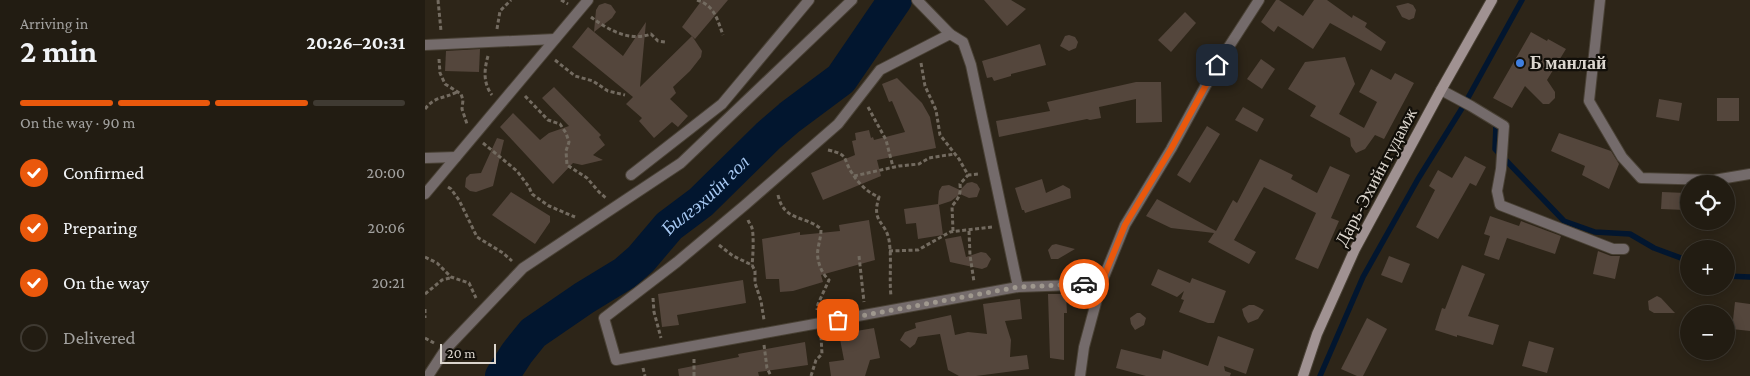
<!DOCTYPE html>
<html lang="en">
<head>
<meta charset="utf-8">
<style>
	:root { --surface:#221c12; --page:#2e2920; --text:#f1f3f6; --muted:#a2a19f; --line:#3f3a32; --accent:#ea580c }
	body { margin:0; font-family:"Crimson Pro",serif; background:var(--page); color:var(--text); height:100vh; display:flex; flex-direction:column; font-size:19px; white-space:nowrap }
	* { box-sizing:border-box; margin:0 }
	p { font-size:16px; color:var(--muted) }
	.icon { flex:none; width:28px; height:28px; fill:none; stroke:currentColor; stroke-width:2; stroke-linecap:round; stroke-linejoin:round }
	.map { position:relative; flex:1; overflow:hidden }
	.side { display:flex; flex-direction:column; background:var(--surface); width:425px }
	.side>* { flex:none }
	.buttons { position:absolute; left:1255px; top:175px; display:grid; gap:10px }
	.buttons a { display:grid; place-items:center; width:55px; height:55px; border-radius:50%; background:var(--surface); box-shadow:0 2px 12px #0003,0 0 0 1px var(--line); font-size:25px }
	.scale { position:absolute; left:15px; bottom:12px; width:56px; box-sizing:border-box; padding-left:5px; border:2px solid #dcd6ce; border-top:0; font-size:14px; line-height:18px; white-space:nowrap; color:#dcd6ce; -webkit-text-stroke:4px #120f09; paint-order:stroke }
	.pin { position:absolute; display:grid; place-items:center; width:42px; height:42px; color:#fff; margin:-21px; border-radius:10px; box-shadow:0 2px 8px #0006 }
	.courier { position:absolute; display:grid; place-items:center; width:50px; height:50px; margin:-25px; border:4px solid #ea580c; border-radius:50%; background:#fff; color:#222; box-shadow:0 1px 6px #0007 }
	.headline em { font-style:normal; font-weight:700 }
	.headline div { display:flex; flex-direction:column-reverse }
	.headline { display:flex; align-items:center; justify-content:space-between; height:85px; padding:0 20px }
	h1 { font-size:32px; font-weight:700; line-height:38px }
	.bar { display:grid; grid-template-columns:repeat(4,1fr); gap:8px 5px; align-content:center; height:60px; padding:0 20px }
	.bar i { height:6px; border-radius:4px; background:var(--line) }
	.bar .active { background:var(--accent) }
	.bar p { grid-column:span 4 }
	ol { padding:0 20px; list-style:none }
	li { display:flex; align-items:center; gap:15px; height:55px }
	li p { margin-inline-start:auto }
	li .icon { padding:5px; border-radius:50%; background:var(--accent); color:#fff; stroke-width:4 }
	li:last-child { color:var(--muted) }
	li i { width:28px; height:28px; border:2px solid var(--line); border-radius:50% }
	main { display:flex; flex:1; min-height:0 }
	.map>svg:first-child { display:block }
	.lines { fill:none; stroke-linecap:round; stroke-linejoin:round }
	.stream { stroke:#02162f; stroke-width:5.5 }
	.river { stroke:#02162f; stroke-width:34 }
	.building { fill:#54463c }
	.street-casing { stroke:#494135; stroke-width:12 }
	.secondary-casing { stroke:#494135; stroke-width:12 }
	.path { stroke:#736b60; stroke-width:3; stroke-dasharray:4 2.5; stroke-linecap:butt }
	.street { stroke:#746b6b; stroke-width:10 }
	.secondary { stroke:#a09292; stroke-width:10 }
	.done { stroke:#9f988e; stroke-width:5; stroke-dasharray:0 9 }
	.route { stroke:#ea580c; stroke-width:6 }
	.shop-dot { fill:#3f7fe0; stroke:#120f09; stroke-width:2 }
	.labels { text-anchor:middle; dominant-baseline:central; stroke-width:4.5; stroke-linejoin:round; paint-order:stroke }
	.poi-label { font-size:18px; font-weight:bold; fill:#dcd6ce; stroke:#120f09; text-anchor:start }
	.street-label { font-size:18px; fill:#dcd6ce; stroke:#120f09 }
	.water-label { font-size:19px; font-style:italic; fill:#a8caf4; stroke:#120f09 }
</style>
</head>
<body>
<main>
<section class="side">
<div class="headline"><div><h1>2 min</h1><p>Arriving in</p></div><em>20:26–20:31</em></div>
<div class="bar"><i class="active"></i><i class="active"></i><i class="active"></i><i></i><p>On the way · 90 m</p></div>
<ol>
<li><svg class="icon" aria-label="check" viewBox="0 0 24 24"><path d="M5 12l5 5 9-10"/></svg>Confirmed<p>20:00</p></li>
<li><svg class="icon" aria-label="check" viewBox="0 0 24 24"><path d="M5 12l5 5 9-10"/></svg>Preparing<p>20:06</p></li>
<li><svg class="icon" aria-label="check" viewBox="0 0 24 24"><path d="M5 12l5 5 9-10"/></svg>On the way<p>20:21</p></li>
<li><i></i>Delivered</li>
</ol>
</section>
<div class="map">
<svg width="1325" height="376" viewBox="0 0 1325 376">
	<rect width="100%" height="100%" fill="#2d2518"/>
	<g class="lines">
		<!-- stream -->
		<g class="stream">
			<path d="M1069,122l2,3 -1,24 69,72 31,11 35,2 24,14 35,13"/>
			<path d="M1301,276l24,1"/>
			<path d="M895,376l43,-99 55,-98 46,-74 58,-105"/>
		</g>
		<!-- river -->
		<path class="river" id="s1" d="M77,376l15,-23 16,-20 51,-35 41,-25 16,-14 28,-33 32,-24 67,-66 22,-19 51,-38 54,-79"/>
	</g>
	<!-- building -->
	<g class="building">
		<path d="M277,0h26l-33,39 -13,-12z"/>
		<path d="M559,0h27l15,9 -19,17z"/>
		<path d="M851,0h3l24,16 11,-16h13l25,18 1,-3 14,8 -2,4 21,15 -5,9 -51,-28 -17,26 -35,-23 -4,6 -13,-10z"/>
		<path d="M180,3l6,2 5,7 -4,6 -18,14 2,-22 3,-5z"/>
		<path d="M983,3l5,2 3,5 -2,8 -5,2 -7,-3 -6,-11z"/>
		<path d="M760,12l11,11 -25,29 -13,-12z"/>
		<path d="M221,22l-6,65 52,-51 10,15 -1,6 -11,14 -17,16 3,6 -6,6 18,17 -10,11 -6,-5 -18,16 -15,-17 3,-3 -16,-14 7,-7 -61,-50 16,-20 35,29z"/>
		<path d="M1106,32l16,9 1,-2 18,10 -19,31 8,12v6l-6,6h-6l-18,-18 -13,22 -19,-10z"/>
		<path d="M644,35l6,2 3,5 -2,6 -7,3 -9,-5 5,-10z"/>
		<path d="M615,44l6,21 -35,9v2l-17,5 -2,-4 -5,1 -5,-17z"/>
		<path d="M55,49l-1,23 -34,-1 1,-20z"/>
		<path d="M920,57l10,27 -16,30 25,14 13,-26 -18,-10 12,-23 20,11 4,-7 19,10 -30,56 -9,-4 -10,14 -9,4 -5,-7 -1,-8 -40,-22 6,-10 -28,-17 17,-27z"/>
		<path d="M836,59l14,10 -13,20 -15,-10z"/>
		<path d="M472,78l25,25 8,14 6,31 -59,12 4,16 -58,24 -12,-27 44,-18 -3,-14 4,-1 -1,-7 14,-3 2,8 2,-1 1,3 31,-8 -13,-31 -3,1 -7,-18z"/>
		<path d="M711,82h25l1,40 -26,1v-24l-37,8 2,11 -11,2 -3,-1 -88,18 -3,-16 54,-10 -3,-9z"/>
		<path d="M129,87l47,48 -2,2 6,8 -12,10 10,5 -21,5 -9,-2 -20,21 -53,-57 13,-14 27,27 9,-7 20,-7 -27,-28z"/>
		<rect x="1292" y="98" width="22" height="23"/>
		<path d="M1234,99l23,4 -3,18 -23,-4z"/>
		<path d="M818,107l21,12 -7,13 -22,-12z"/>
		<path d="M782,126l13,8 -30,49 -13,-8z"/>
		<path d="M1134,133l52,18 8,13 -10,25 -27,-14 3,-9 -34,-15z"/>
		<path d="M72,138l7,2 -11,46 -17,6 -6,-1 -5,-4 1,-9 4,-4 11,-1z"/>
		<path d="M1040,156l21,11 -10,19 -6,-3 -32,56 -22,-12 19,-37 -6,-4 9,-16 14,8z"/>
		<path d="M835,159l33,16 -2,4 26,14 13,-27 20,9 -19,43 8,3 -21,48 -23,-10 21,-46 -52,-26 -30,53 22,12 -7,12 -41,-22 6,-9 -43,-5 -25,-12 11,-17 59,32 17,-31 4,3z"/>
		<path d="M617,179l4,14 17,-8 7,4 1,9 -46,15 -1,-3h-2l-7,-22z"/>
		<path d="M547,182l5,2 3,5 -3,8 -8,1 -9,-4 -9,7 -12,4 4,30 -25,4 -2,-16 -10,1 -2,-15 34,-5 1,-13 3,-5 7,-1 11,5 7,-7z"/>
		<path d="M86,192l39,24v6l-15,22 -43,-29z"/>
		<path d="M1237,192l24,1 -1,17 -24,-1z"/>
		<path d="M1065,216l29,10 2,-5 40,15 -6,18 -48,-16 -8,22 -15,-5 6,-19 -6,-2z"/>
		<path d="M444,220l6,40 -54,15 2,7 -30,9 -13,1 -1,-13h-13l-4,-40 38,-7v3l40,-4 -1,-6z"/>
		<path d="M536,236l5,21 15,-5 5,1 5,6 -4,8 -5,2 -32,-7 -5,-23z"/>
		<path d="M631,244l19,5 -17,10h-7l-3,-9 4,-5z"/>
		<path d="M1173,251l13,5h9l-5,23 -22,-5z"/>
		<path d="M964,256l21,8 -8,19 -21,-8z"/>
		<path d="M1037,265l23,9 -17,42 31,9 -6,20 -36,-10v2l-22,-7 7,-22 3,1z"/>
		<path d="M733,269l32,14 2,-5 34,13 -12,32h-6l-29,-11 5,-12 -3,-1 3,-8 -7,6 -26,-12z"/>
		<path d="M318,280l3,23 -69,12 2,10 -17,2 -4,-33z"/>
		<path d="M623,294h18l1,19h-3v47l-14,-2z"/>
		<path d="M1232,296l4,2 14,15h-21l-5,-3 -1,-9z"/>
		<path d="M595,299l2,20 -17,2 6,19 -1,17 17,-2 2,14 -53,7h-17l-11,-6 -8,-36 -22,3 -3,7 -5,4 -10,-8 5,-8 11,-4 -1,-5 36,-8 4,20 13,-3 19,2 -4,-30z"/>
		<path d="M1310,302l15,2v27l-18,-2z"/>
		<path d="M824,305h5l10,5 -6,9 -10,4 -4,-7 -2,-7z"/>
		<path d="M712,313h3l6,5 -2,7 -9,5 -4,-6 -1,-6z"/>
		<path d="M942,318l20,11 -24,47h-6l-16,-7z"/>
		<path d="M449,328l6,30 -10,2 -5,16h-34l-2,-14 15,-2 -5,-26z"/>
		<path d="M793,336l36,13 -8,25 -22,-8 1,5 6,2 -1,3h-84l-30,-8 5,-19 40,10 2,-9 45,16z"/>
		<path d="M1104,341l25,7 -7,25 -25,-7z"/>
		<path d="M380,342l3,23 -50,7 1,4h-80l-1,-7 61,-12 -1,-3z"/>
	</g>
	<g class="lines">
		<defs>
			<g id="street">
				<path d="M492,0l33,34"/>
				<path d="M1175,0l-11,101 33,56 19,21 73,2 36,-6"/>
				<path d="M0,45l130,-6"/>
				<path d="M1016,90l30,16 33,20 -3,43 -4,22 3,14 113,44h11"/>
				<path d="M0,158l31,-1"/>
				<path d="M206,175l91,-71 87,-104"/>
				<path d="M0,194l163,-194"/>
				<path d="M593,287l-47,-222 -8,-23 -13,-8 -70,36 -42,54 -93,81 -68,57 -73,56 12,42 402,-73 83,-3"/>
				<path d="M3,376l17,-26 78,-82 158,-105 171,-163"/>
				<path d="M655,376l4,-29 17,-63 24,-59 46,-76 46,-84 42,-65"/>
			</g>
			<path id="secondary" d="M878,376l14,-42 38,-85 86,-159 51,-90"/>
		</defs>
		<!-- street casing -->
		<use href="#street" class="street-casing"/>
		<!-- secondary casing -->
		<use href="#secondary" class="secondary-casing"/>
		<!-- path -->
		<g class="path">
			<path d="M13,0l3,31"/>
			<path d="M136,0l7,4"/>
			<path d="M272,0c18,6 20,19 26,35"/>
			<path d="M166,17c17,13 39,25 60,17l7,7 7,1"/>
			<path d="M72,29l3,-18 11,-11"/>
			<path d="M63,56c-4,14 -5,27 4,39"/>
			<path d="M14,59l1,14 5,11 16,10 2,6 -1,9 5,15"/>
			<path d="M130,60l20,16 18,5 15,10 17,4"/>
			<path d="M496,63l4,23 11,24 4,25 19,24 9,16 11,-1"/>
			<path d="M100,96l23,24 12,4 6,9 3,9 -3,9 1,14 20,13 12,14 7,6"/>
			<path d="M443,107l18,33 7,27"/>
			<path d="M0,109c10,-13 18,-10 32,-17"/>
			<path d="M58,143l34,28 12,16 3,7 17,12 26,11"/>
			<path d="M403,150c22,5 14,8 24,23 6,10 16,20 27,24 -8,26 6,23 10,43 3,18 0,38 2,56"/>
			<path d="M429,176l45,-10 20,-2 10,-6 12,-2 14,-2"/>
			<path d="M23,187l3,2 8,11 18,37 26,16 9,8"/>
			<path d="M353,195c6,27 27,20 43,34 0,8 -2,13 -3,20 -2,10 3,24 11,31l-11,24 -1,6"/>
			<path d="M323,220c1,3 3,5 4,8 2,7 1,29 0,37"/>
			<path d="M528,231l-1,-25c7,-8 9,-12 8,-22l8,-9"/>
			<path d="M544,231l1,24 4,27"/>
			<path d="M294,245l14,11 19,9 3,6v12l6,18 3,19"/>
			<path d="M464,251l29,-1 32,-18 42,-5"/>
			<path d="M434,256l5,46"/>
			<path d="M0,257l12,6 14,14 18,6 7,15"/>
			<path d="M0,294l17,-14 8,-2"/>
			<path d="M228,298l1,14 7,26"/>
			<path d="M0,309v9"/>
			<path d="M0,338l9,5"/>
			<path d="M339,345l3,23 4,8"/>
			<path d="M269,359v17"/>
			<path d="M218,368l2,8"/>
			<path d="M386,376l5,-16 6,-6 -1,-18"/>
		</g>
		<!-- street -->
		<use href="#street" class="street"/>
		<!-- secondary -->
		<use href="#secondary" class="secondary"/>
	</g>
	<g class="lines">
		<!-- done -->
		<path class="done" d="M413,320l180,-33 66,-3"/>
		<!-- route -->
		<path class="route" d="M659,284h17l24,-59 46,-76 46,-84"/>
	</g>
	<!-- markers -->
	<circle class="shop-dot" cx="1095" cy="63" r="5"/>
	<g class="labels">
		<!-- poi labels -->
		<g class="poi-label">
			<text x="1105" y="63">Б манлай</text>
		</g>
		<!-- street labels -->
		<g class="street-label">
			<text transform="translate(951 177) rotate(-62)">Дарь-Эхийн гудамж</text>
		</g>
		<!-- water labels -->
		<g class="water-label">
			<text stroke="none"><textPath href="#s1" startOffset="275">Билгэхийн гол</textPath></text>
		</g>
	</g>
</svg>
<div class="buttons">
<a><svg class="icon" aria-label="locate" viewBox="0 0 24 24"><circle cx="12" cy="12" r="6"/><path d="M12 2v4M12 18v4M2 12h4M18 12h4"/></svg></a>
<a>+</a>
<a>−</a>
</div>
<div class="scale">20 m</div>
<div class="pin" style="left:413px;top:320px;background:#ea580c"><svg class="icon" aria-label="bag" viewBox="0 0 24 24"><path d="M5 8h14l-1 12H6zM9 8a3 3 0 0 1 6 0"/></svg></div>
<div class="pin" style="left:792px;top:65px;background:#1f2937"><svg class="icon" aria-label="home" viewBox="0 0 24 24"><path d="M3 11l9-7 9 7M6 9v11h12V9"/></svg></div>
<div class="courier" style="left:659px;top:284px"><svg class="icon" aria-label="car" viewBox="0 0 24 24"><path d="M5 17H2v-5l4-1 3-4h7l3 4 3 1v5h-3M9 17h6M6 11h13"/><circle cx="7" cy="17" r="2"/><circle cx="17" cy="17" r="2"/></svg></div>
</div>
</main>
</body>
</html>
